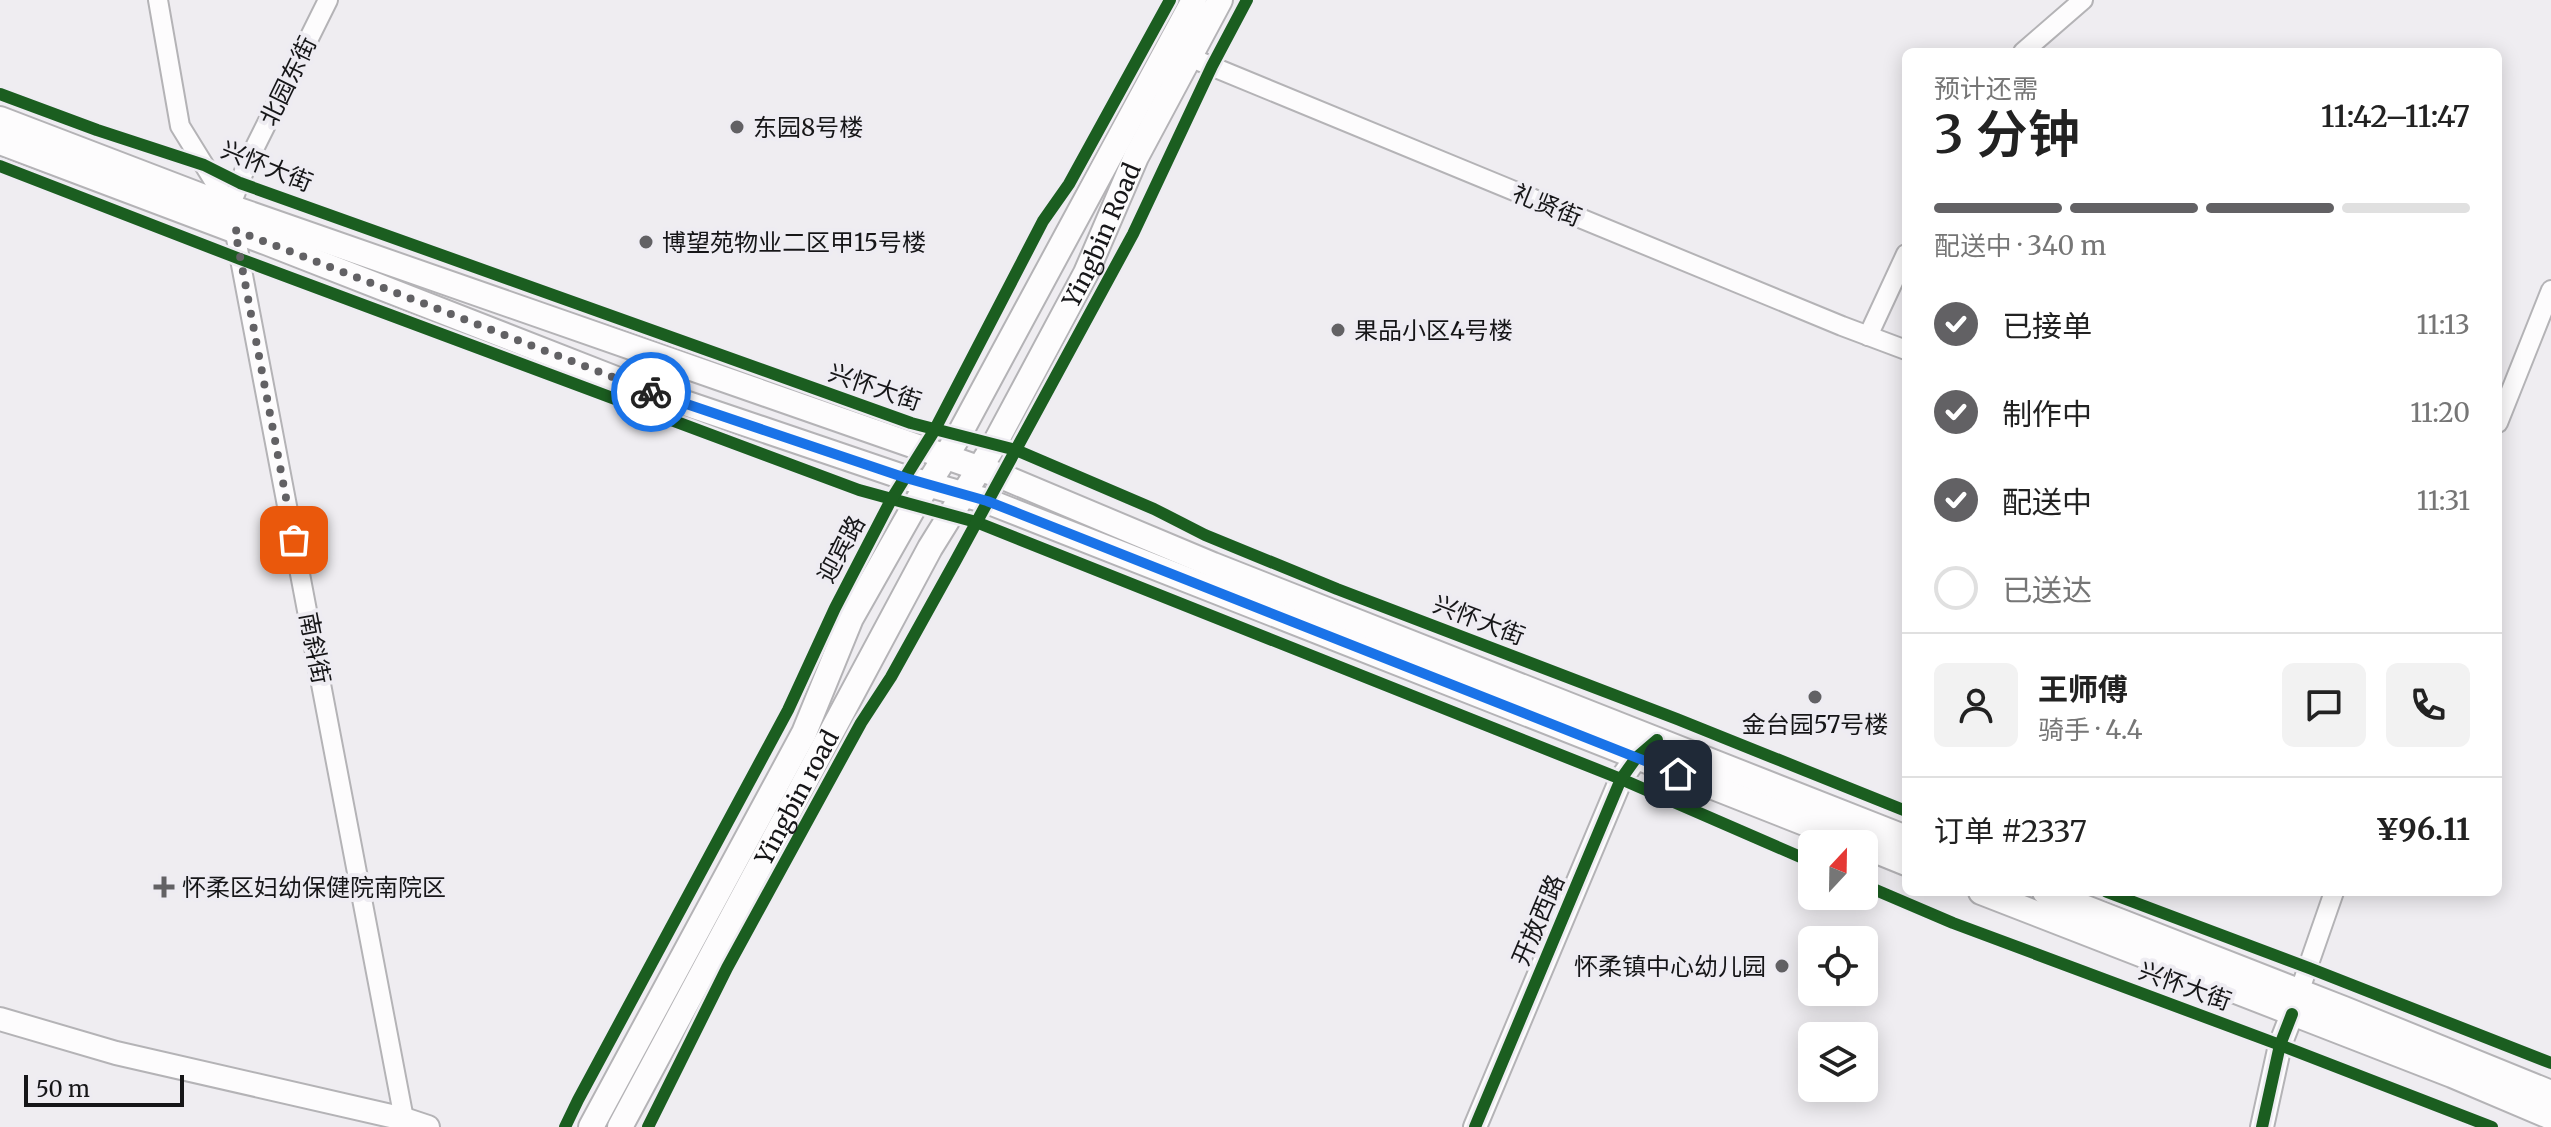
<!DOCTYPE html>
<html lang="zh">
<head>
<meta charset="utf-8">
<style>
	:root { --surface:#fff; --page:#f2f2f2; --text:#222; --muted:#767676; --line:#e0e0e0; --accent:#626164 }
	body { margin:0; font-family:Merriweather,"Noto Sans SC",serif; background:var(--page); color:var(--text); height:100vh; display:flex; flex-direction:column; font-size:30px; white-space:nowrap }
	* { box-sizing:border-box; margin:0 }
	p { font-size:26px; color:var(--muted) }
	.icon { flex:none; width:44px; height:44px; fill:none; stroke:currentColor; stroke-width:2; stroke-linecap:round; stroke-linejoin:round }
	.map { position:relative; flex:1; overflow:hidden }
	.sheet { position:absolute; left:1902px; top:48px; width:600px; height:848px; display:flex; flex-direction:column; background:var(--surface); border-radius:12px; box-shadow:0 4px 20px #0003 }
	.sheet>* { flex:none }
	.needle { width:52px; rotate:22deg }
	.fabs { position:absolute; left:1798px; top:830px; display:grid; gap:16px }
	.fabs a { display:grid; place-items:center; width:80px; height:80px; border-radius:12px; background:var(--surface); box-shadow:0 4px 20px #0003; font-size:40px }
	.scale { position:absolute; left:24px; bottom:20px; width:160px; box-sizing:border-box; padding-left:8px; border:4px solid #161618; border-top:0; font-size:22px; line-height:28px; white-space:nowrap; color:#161618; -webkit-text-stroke:6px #eeecf2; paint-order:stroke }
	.pin { position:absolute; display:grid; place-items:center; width:68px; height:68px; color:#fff; margin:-34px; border-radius:16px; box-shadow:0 4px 12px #0006 }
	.courier { position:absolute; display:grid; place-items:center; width:80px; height:80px; margin:-40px; border:6px solid #1a73e8; border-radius:50%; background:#fff; color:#222; box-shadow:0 2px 10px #0007 }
	.summary em { font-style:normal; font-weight:600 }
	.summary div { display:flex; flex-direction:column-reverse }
	.summary { display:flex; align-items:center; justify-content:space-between; height:136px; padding:0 32px }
	h1 { font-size:52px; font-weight:600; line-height:60px }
	.bar { display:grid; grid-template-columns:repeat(4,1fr); gap:12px 8px; align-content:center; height:96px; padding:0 32px }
	.bar i { height:10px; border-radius:6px; background:var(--line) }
	.bar .on { background:var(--accent) }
	.bar p { grid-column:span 4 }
	.line { display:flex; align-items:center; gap:20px; padding:0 32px; border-top:2px solid var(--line) }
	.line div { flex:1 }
	.round { display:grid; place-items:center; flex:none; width:84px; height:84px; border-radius:12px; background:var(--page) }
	ol { padding:0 32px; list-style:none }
	li { display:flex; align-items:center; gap:24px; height:88px }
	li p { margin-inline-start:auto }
	li .icon { padding:8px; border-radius:50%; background:var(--accent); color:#fff; stroke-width:4 }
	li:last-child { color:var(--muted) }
	li i { width:44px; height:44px; border:4px solid var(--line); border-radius:50% }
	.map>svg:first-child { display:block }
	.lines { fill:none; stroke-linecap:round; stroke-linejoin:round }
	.minor-casing { stroke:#b4b3b6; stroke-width:22 }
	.tertiary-casing { stroke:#b4b3b6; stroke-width:26 }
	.secondary-casing { stroke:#b4b3b6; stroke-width:28 }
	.minor { stroke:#fdfcfd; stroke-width:18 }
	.tertiary { stroke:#fdfcfd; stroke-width:22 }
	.secondary { stroke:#fdfcfd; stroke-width:24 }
	.cycleway-casing { stroke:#eeecf2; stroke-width:17 }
	.cycleway { stroke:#1b5e20; stroke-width:12 }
	.done { stroke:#626164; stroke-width:8; stroke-dasharray:0 14.4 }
	.route { stroke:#1a73e8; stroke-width:10 }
	.poi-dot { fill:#626164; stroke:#eeecf2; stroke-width:3 }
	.labels { text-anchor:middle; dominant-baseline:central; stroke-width:8; stroke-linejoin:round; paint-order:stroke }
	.street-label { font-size:24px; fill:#161618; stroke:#eeecf2 }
	.poi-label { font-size:24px; fill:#161618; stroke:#eeecf2; text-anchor:start }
</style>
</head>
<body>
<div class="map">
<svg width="2551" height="1127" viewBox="0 0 2551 1127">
	<rect width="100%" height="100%" fill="#efedf1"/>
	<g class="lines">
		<defs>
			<g id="minor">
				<path d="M158,0l22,126 50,81 174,912"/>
				<path d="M2023,52l60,-52"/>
				<path d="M1189,57l653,269 64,24"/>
				<path d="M230,207l19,-48 79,-159"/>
				<path d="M1868,336l38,-82"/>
				<path d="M2498,423l53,-133"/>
				<path d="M2295,1004l39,-112"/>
			</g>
			<g id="tertiary">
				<path d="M0,1019l116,34 288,66 24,8"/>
				<path d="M1475,1127l146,-348 15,-21 15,-13"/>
				<path d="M2262,1127l18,-82 12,-31"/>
			</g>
			<g id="secondary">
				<path d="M0,119l230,88 771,269 212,89 693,273"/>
				<path d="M0,142l268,101 358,140 280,95 81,23 871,343"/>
				<path d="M1864,846l42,17"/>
				<path d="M1981,892l471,183 99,42"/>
				<path d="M2045,892l299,117 207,84"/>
				<path d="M591,1127l213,-394 47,-115 64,-113 44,-70 235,-435"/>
				<path id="s1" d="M620,1127l310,-579 64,-103 92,-172 50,-116 84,-157"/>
			</g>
		</defs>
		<!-- minor casing -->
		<use href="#minor" class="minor-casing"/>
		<!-- tertiary casing -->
		<use href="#tertiary" class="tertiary-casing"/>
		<!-- secondary casing -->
		<use href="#secondary" class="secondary-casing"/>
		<!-- minor -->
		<use href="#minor" class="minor"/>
		<!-- tertiary -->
		<use href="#tertiary" class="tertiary"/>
		<!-- secondary -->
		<use href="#secondary" class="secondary"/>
		<defs>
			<g id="cycleway">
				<path d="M0,94l97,36 107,35 36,18 671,240 105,27 138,59 51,26 132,54 340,130 229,92"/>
				<path d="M0,166l240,93 619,231 117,32 645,257 191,83"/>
				<path d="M1864,885l89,38 327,122 212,82"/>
				<path d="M2107,892l202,76 242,95"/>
				<path d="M565,1127l13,-27 210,-390 47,-102 56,-108 43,-69 109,-210 26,-37 101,-184"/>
				<path d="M648,1127l79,-159 134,-245 30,-46 65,-117 177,-326 79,-168 35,-66"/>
				<path d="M1475,1127l146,-348 15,-21 21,-18"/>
				<path d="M2262,1127l18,-82 12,-31"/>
			</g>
		</defs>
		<!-- cycleway casing -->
		<use href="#cycleway" class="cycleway-casing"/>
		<!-- cycleway -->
		<use href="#cycleway" class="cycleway"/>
	</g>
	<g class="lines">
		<!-- done -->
		<path class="done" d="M294,540l-59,-310 416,162"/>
		<!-- route -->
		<path class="route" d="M651,392l255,86 81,23 691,273"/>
	</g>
	<!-- markers -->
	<g class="poi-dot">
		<circle cx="737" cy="127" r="8"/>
		<circle cx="646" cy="242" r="8"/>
		<circle cx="1338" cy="330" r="8"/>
		<circle cx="1815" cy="697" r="8"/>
		<path d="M160 875h8v8h8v8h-8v8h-8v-8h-8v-8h8z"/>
		<circle cx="1782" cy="966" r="8"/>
	</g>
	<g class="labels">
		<!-- street labels -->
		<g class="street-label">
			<text transform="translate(288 81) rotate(-64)">北园东街</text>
			<text transform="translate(267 166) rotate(22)">兴怀大街</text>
			<text transform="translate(1547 205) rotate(22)">礼贤街</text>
			<text stroke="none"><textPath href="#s1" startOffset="1014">Yingbin Road</textPath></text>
			<text transform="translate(875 387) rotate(19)">兴怀大街</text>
			<text transform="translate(841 549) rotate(-62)">迎宾路</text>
			<text transform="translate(1479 620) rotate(21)">兴怀大街</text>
			<text transform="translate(315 648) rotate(79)">南斜街</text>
			<text stroke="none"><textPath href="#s1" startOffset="374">Yingbin road</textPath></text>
			<text transform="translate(1538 920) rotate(-67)">开放西路</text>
			<text transform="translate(2185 986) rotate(20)">兴怀大街</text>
		</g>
		<!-- poi labels -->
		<g class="poi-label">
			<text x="753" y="127">东园8号楼</text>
			<text x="662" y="242">博望苑物业二区甲15号楼</text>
			<text x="1354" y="330">果品小区4号楼</text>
			<text x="1815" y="724" text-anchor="middle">金台园57号楼</text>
			<text x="182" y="887">怀柔区妇幼保健院南院区</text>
			<text x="1766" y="966" text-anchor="end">怀柔镇中心幼儿园</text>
		</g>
	</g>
</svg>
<div class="fabs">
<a><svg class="needle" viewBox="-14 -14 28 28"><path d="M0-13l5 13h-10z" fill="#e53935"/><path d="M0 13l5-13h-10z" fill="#767676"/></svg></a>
<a><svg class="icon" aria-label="locate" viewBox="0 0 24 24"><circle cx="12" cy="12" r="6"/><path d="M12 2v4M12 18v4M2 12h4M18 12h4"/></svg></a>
<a><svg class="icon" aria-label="layers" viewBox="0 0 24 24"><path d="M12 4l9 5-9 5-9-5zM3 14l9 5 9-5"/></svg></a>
</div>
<div class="scale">50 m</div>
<div class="pin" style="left:294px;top:540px;background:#ea580c"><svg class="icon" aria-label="bag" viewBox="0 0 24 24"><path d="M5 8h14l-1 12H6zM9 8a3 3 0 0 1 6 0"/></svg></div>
<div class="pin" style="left:1678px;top:774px;background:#1f2937"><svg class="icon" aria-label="home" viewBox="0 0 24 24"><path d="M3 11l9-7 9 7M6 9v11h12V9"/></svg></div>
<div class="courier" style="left:651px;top:392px"><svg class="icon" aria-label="bike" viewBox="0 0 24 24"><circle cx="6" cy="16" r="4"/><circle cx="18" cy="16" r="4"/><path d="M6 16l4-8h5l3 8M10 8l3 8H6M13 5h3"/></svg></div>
<section class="sheet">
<div class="summary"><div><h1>3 分钟</h1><p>预计还需</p></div><em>11:42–11:47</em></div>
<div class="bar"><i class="on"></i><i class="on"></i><i class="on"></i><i></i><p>配送中 · 340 m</p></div>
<ol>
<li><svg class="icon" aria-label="check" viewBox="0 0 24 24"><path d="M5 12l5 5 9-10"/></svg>已接单<p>11:13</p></li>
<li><svg class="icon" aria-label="check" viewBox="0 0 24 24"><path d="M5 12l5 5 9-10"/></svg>制作中<p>11:20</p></li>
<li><svg class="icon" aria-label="check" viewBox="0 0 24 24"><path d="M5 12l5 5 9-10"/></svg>配送中<p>11:31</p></li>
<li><i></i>已送达</li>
</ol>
<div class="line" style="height:144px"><a class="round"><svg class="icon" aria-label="person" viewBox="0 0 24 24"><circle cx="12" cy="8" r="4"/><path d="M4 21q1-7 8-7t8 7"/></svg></a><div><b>王师傅</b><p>骑手 · 4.4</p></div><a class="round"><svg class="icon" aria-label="chat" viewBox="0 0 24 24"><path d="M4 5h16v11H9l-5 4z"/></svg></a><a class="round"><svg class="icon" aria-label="phone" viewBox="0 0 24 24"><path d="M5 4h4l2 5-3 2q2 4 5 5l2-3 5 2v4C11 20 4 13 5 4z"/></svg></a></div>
<div class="line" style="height:104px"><div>订单 #2337</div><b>¥96.11</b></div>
</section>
</div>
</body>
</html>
